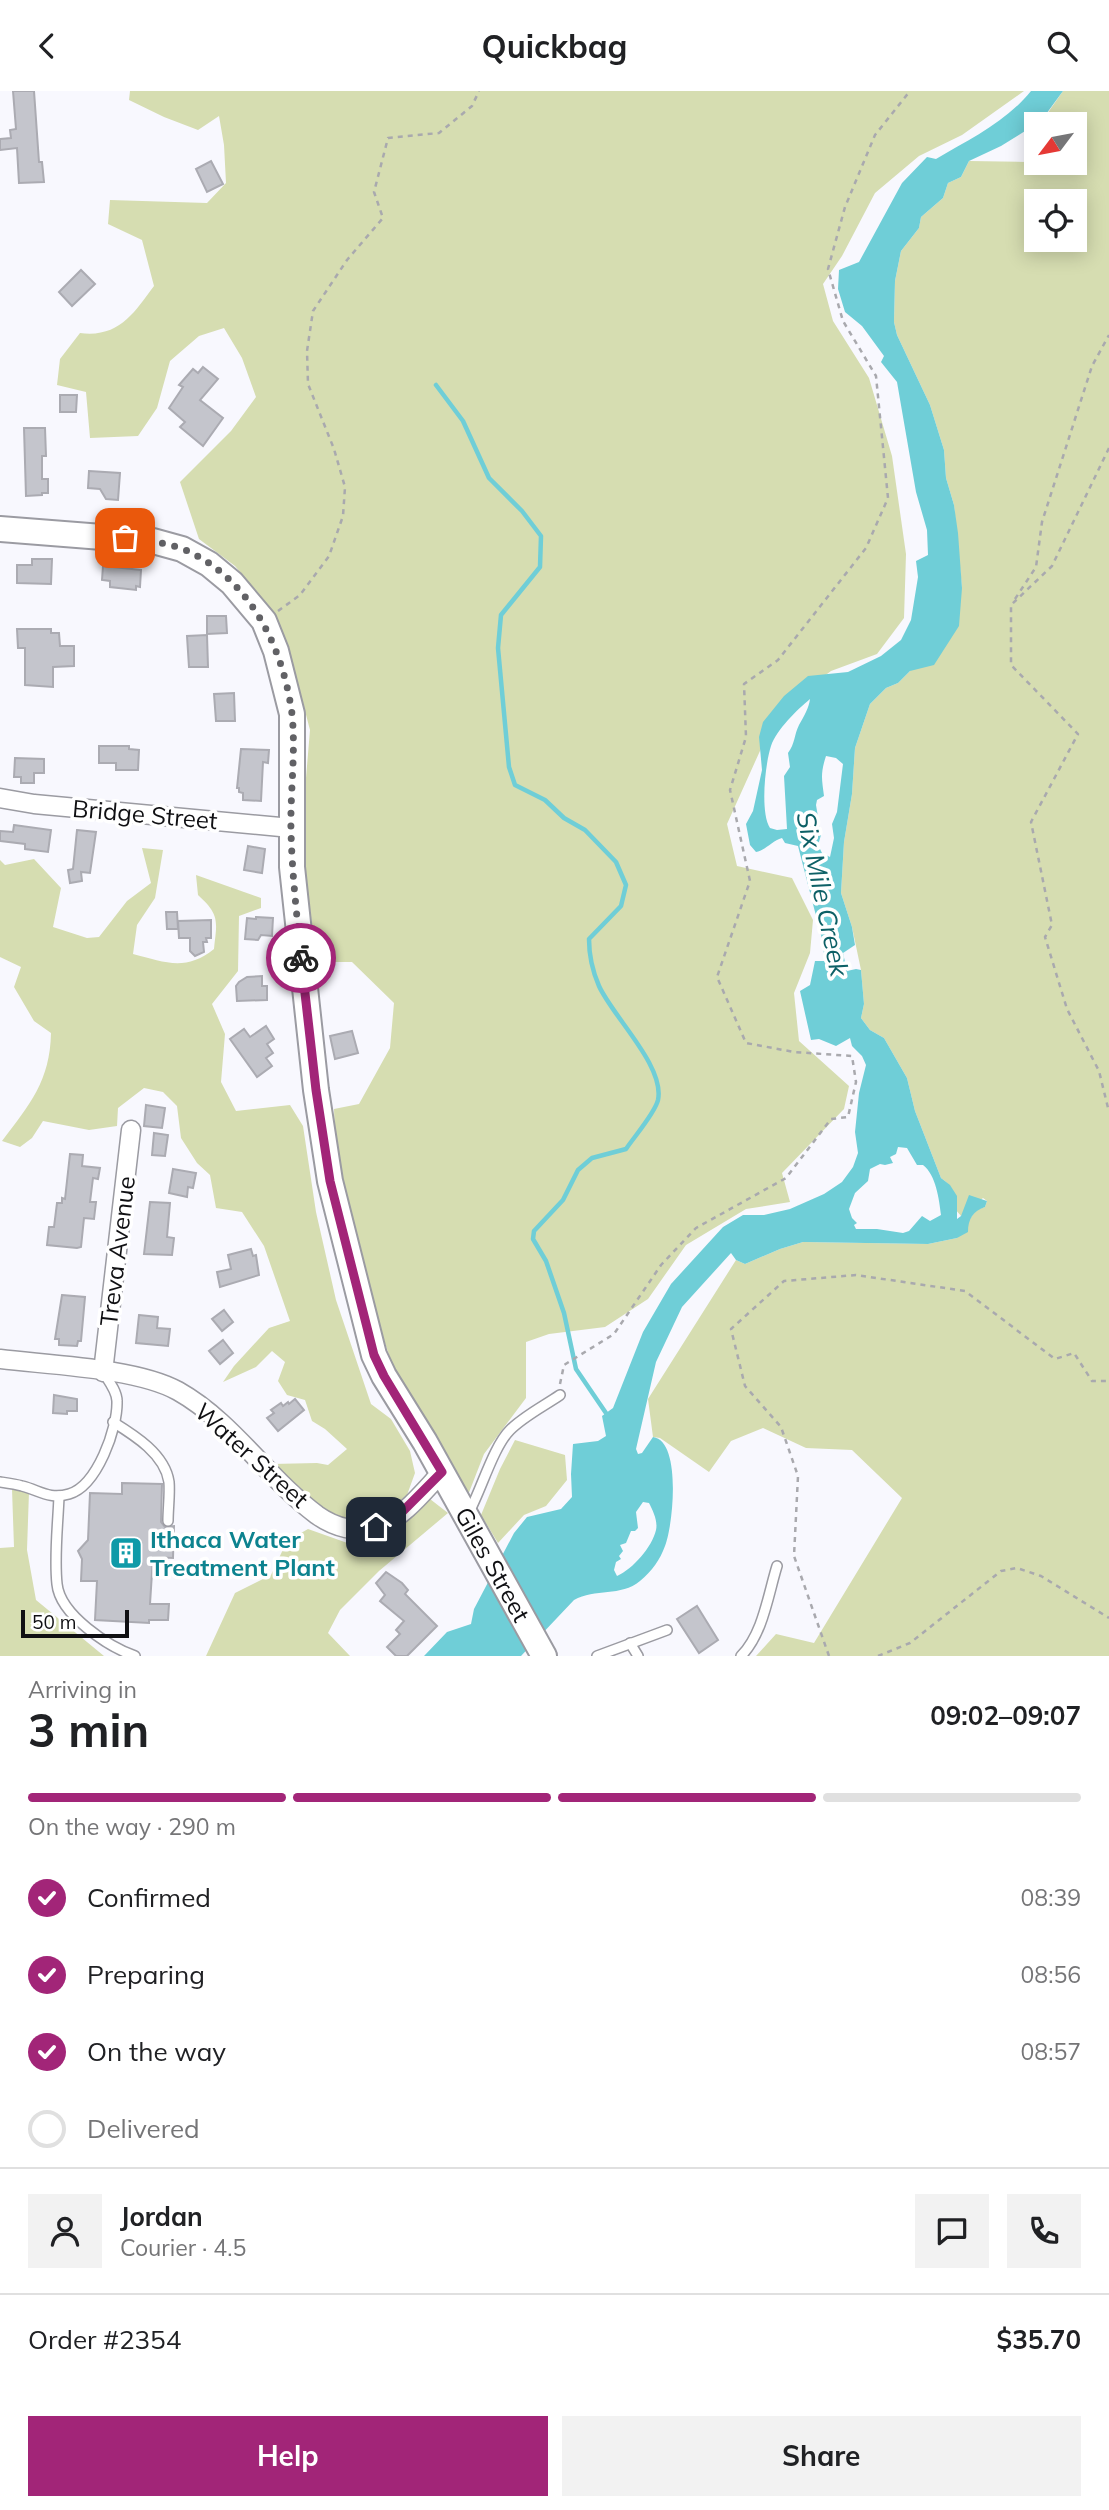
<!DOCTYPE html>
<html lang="en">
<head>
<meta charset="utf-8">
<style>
	:root { --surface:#fff; --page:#f2f2f2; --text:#202124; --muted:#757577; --line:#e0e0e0; --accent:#a22578 }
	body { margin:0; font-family:Mulish,sans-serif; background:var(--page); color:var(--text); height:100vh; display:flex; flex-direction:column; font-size:26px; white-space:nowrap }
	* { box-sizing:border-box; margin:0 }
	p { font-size:23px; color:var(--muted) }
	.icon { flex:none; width:38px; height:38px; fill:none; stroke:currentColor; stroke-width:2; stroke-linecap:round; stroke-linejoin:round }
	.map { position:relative; height:1565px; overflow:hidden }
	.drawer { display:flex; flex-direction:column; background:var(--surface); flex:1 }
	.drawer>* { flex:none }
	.needle { width:46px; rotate:238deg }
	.buttons { position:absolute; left:1024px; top:21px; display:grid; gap:14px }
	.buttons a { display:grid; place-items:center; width:63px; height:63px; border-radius:0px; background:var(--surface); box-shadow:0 4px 18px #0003; font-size:35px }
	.scale { position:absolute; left:21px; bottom:18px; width:108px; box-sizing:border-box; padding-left:7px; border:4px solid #101013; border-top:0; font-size:19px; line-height:24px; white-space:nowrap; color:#101013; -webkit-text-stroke:5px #fff; paint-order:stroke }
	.pin { position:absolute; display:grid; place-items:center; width:60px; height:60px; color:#fff; margin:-30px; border-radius:14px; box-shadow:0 4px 10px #0006 }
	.courier { position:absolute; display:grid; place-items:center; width:70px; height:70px; margin:-35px; border:5px solid #a22578; border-radius:50%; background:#fff; color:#222; box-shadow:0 2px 9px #0007 }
	.summary em { font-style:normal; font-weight:700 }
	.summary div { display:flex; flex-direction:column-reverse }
	.summary { display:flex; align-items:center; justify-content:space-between; height:119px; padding:0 28px }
	h1 { font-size:46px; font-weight:700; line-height:52px }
	.bar { display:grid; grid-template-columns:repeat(4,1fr); gap:10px 7px; align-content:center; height:84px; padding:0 28px }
	.bar i { height:9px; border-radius:5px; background:var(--line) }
	.bar .selected { background:var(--accent) }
	.bar p { grid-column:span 4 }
	.line { display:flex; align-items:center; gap:18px; padding:0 28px; border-top:2px solid var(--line) }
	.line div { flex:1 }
	.round { display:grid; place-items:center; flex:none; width:74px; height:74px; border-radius:0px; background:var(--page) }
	ol { padding:0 28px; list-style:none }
	li { display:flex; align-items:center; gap:21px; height:77px }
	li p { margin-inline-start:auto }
	li .icon { padding:7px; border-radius:50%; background:var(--accent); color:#fff; stroke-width:4 }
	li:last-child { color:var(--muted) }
	li i { width:38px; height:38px; border:4px solid var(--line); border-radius:50% }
	.primary-button { display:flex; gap:14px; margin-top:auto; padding:14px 28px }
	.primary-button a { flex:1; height:80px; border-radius:0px; background:var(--accent); color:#fff; font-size:28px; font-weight:700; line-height:80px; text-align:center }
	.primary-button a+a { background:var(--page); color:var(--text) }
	header { display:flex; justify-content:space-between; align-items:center; height:91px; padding:0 28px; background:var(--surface); font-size:32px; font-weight:700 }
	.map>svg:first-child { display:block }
	.green { fill:#d6ddb1; fill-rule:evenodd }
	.water { fill:#6fced7; fill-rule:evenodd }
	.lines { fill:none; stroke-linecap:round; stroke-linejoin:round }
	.stream { stroke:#6fced7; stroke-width:4.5 }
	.building { fill:#c4c5cc; stroke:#ababb2; stroke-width:2 }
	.lane-casing { stroke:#9b9ba2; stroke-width:12 }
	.street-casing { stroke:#9b9ba2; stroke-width:21 }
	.secondary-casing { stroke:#9b9ba2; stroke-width:28 }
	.path { stroke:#a9a9ae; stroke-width:2.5; stroke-dasharray:5 5; stroke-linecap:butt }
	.lane { stroke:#fff; stroke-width:9 }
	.street { stroke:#fff; stroke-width:18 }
	.secondary { stroke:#fff; stroke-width:24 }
	.done { stroke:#616165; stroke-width:7; stroke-dasharray:0 12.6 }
	.route { stroke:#a22578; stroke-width:9 }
	.labels { text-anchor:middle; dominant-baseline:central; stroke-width:7; stroke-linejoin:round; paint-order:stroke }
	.street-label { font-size:24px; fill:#101013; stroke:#fff }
	.culture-label { font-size:24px; font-weight:bold; fill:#0d838f; stroke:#fff; text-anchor:start }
	.water-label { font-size:26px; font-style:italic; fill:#0d6066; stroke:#fff }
</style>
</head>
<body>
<header><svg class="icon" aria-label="back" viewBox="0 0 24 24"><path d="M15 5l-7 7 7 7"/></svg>Quickbag<svg class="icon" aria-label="search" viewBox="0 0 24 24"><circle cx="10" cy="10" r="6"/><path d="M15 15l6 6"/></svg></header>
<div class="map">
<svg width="1109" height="1565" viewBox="0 0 1109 1565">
	<rect width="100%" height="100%" fill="#f8f8fe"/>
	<!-- green -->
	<g class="green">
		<path d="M130,0h894l-62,44 -43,21 -44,37 -33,63 -19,28 10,37 36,57 23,78 14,98 -2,64 -27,36 -46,17 -53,40 -51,113 10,42 55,12 21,42 -3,33 -16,40 5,48 50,45 -5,23 -62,64 8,29 -44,7 -60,36 -38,54 -43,28 -56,7 -23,8v56l-42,56 -16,41 -70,-114 -22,-64 -25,-97 -16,-82 -1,-29 25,-5 31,-56 4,-45 -42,-41h-20l-16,-9 -12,-86 1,-77 5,-60 -21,-80 -21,-45 -33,-39 -36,-27 -19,-57 51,-51 25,-34 -14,-39 -18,-30 -25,8 -29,25 -13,47 -19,28 -48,2 -4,-46 -29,-7 3,-26 20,-26c39,5 54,-20 74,-47l-12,-46 -34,-16 2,-24 97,3 19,-20 -2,-38 -5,-29 -21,14 -34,-13 -35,-17z"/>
		<path d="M1063,0h46v1565h-353l20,-22 38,9 88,-145 -50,-48 -46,-2 -43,-20 -32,13 -22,31 -49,-34 -7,-1 -5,-38 88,-139 9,4 35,-15 23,-7 125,2 29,-6 19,-28 9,-3 2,-6 -4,-3 -22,18 -6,-7c2,-15 -2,-22 -14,-31l-26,-67 -8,-33 -23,-40 -14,-8 -9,-12 3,-14 -3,-34 -9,-43 -11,-34 3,-51 8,-48 3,-46 15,-44 16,-16 12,-5 12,-12 52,-83 -8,-83 -8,-27 -2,-28 -14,-45 -33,-70 -3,-13 1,-41 6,-30 18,-23 2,-11 22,-19 5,-15 13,-6 8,-16 57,1 10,-27v28h38v-39h-34zM1036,110h38v39h-38z"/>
		<path d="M142,757l21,2 -8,48 -18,27 -4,29c32,8 52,18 81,-5 3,-28 6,-34 -16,-54l-2,-20 65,23v10l-22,8 -1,55 -26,33 13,30 -4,48 15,29 54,-6 13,21 13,86 20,88 35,104 20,15 19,32 5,22 -8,22 -30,23 -32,2 -31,-15 -42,-41 45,-1 11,2 19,-16 -22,-20 -13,-8 -7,-21 -18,-5 -9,-14 7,-19 -13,-11 -16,16 -33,15 11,-16 35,-38 21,-7 -26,-75 -22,-34 -26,-4 -6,-33 -13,-12 -16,-25 -4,-32 -14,-14 -19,-4 -26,20 -1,18 -28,4 -46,-9 -11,17 -12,9 -18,-6c28,-37 48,-60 49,-108l-17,-12 -20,-34 7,-20 -21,-10v-97l5,5 29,-6 27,29 -8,39 34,11 12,-1 28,-36 24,-18z"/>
		<path d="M515,1349l50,15 2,25 -21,26 -22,9 -26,28 -17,-28 19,-46z"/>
		<path d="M12,1398l17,3 -2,58 9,50 68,56h-104v-108l14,-1z"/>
		<path d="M430,1408l18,14 -69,58 -39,39 -12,23 22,23h-144l29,-63 36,-18 16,-34 21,-12 45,16 36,-9z"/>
	</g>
	<!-- water -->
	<path class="water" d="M1031,0h32l-22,30 -40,25 -32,15 -8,16 -13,6 -5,15 -22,19 -2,11 -18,23 -6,30 -1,41 3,13 33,70 14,45 2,28 8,27 4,28 4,55 -3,38 -25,39 -24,6 -12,12 -12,5 -16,16 -15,44 -3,46 -8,48 -3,51 11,34 3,18 -12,8 4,18 9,-2 5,1 3,34 -3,14 9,12 14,8 23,40 8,33 26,67 9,7 7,11v23l4,-3 8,-21 18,6 -2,6c-12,4 -17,12 -17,25l-11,6 -29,6 -125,-2 -23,7 -35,15 -9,-4 -5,-7 -49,54 -26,55 -20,87 2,5 4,-1 11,-16c29,4 20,89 12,109 -5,14 -13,25 -25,35 -19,16 -45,7 -66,19l-53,56h-97l23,-24 24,-8 3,-15 40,-76 13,-16 34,-8 11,-12 -1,-23 2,-30 25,-3 8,-5 -4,-20 11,-8 30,-76 28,-48 52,-57 20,-12h21l26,-6 34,-15 18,-12 11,-15 5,-14 -3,-21 4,-39 7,-28 -4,-9 -10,-10 -2,-8 -14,8 -17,-7 -8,1 -11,-49 10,-6 5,-24h10l-3,-22 -24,-93 -13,-3 -3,-5c-10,3 -16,12 -26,14l-6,-7 -4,-21 7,-13 9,-41 -3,-33 4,-15 21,-26 24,-20 40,-4 33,-16 20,-16 10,-20 7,-43 -2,-16 12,-6 -1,-25 -11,-38 -19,-110 -16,-20 3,-6 -22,-30 -17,-14 -7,-23 1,-19 20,-8 43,-79 25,-26 9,2c34,-20 70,-37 95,-68zM810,608c-1,9 -6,17 -11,26 -5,10 -4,19 -11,28l2,14 -6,9 3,53 -10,1 -7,-2c-10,-15 -5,-64 1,-82 6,-17 26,-36 39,-47zM826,665l10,2 7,6 -6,48 -5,12 2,14 -4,19 -8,-4 -4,-8 3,-10 -5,-30 1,-5 7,-4c-2,-16 -4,-22 2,-40zM898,1056l9,1 10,17h6c13,10 16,34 18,50l-11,6 -8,-5 -13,15 -6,2 -26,-4h-21l-2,-4 3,-2 -5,-5 -3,-9 6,-16 13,-12 2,-12 10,-5 5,1 8,-2 -3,-6 6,-3zM643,1411l6,1c4,8 9,18 7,27 -4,17 -23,39 -39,46l-3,-6 2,-8 5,-3 -2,-3 4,-5 -3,-6 6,-2 5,-12h4l3,-3 -2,-16z"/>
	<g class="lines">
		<!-- stream -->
		<path class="stream" d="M436,294l27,36 26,57 33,33 19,25 -1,31 -39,48 -3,33 11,119 6,18 30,15 19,18 21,12 31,32 10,23 -5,21 -32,33c0,17 3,31 10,47 14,31 66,80 59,114 -3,13 -24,37 -32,49l-34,9 -14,12 -15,30 -29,31 -1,8 13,22 18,52 12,56 32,47"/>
	</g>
	<!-- building -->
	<g class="building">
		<path d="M13,0h21l5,71h3l2,20 -25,1 -2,-35 -17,2v-11l11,-1 -1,-8 6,-1z"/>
		<path d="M211,70l12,23 -16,8 -11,-23z"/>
		<path d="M81,179l14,14 -23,22 -13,-14z"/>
		<path d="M203,276l15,12 -18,21 23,18 -20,28 -23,-19 5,-5 -16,-14 14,-21 -4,-2 14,-16 5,4z"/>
		<path d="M60,304h17l-1,17h-16z"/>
		<path d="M24,337h21l1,28h-4v23h6v14h-6v2l-16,1z"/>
		<path d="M89,380l31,2 -2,27 -12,-1 -6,-10 -12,-1z"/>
		<path d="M32,468h20l-1,25 -34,-1v-18h15z"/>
		<path d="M103,475l38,4 -1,17 -4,-1v4l-26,-3v-6l-8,-1z"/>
		<path d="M207,525h19l1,17 -20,1z"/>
		<path d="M17,538h34v4h8l1,13h14v20l-21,1v20l-28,-2v-37h-7z"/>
		<path d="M207,544l1,32h-19l-2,-31z"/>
		<path d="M234,602l1,28h-19l-2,-27z"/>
		<path d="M99,655h30v3l10,1 -1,20h-22v-7h-17z"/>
		<path d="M241,658l28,1 -1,13 -5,-1 -2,39 -18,-1v-7l-4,-1v-4h-2z"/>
		<path d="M15,667l29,1v14h-10v10h-13v-6h-7z"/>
		<path d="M14,734l37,5 -3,22 -23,-3v-5l-25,-3v-10l13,1z"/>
		<path d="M77,739l19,2 -6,41 -9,-1 1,9 -12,2 -2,-13 5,-1z"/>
		<path d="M248,755l17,3 -3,24 -18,-3z"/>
		<path d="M166,821h11l1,17h-11z"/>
		<path d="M256,826l17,1 -1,18 -11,-1 -3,5 -13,-1 2,-21 9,1z"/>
		<path d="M211,829v18h-5l1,4h-4l1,10 -9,4 -5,-5v-13h-11l-1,-17z"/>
		<path d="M262,885v10h5v14l-30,1 -1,-15 3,-4 8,-5z"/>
		<path d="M266,935l8,13 -7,5 6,9 -7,5 6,8 -15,11 -27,-38 14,-10 6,8z"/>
		<path d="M352,940l6,22 -23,6 -5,-23z"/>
		<path d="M146,1014l19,3 -3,20 -18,-2z"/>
		<path d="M154,1042l14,2 -3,21 -13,-1z"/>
		<path d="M70,1063l13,1 -1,11 18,2 -2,11 -5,-1 -3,24h6l-2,17 -10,-1 -3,29 -4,1 -30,-3 2,-18h5l3,-24h5v-5l3,1z"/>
		<path d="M173,1078l23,4 -3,15 -5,-1 -1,10 -18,-4z"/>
		<path d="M150,1111l20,1 -3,34 7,1 -2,17 -28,-1z"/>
		<path d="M251,1158l2,7 3,-1 3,20 -39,12 -3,-15 14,-3 -3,-14z"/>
		<path d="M62,1204l23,2 -4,44h-3l-1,5 -18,-1v-6h-4z"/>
		<path d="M224,1219l9,12 -11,9 -10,-12z"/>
		<path d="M139,1224l19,2 -1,11 13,1 -2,17 -32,-3z"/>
		<path d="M223,1249l10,13 -13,11 -11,-13z"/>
		<path d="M54,1304l23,4v12h-10v3l-14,-1z"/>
		<path d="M295,1308l9,11 -26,21 -11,-13 7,-5 -3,-3 10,-7 2,3 5,-4 1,2z"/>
		<path d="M122,1392l40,1 -1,38 4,5 9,-1 -1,32 -20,-1 -3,47h19l-1,16h-19v3l-54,-3 2,-39h-16l1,-22 -4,-8 10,-11 2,-47 32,1z"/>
		<path d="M386,1481l16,11 6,7 -3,4 32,32 -30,30h-11l-9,-9 13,-13 -4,-4 8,-9 -24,-20 5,-6 -9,-12z"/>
		<path d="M697,1515l21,34 -19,13 -22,-34z"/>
	</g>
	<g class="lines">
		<defs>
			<g id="lane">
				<path d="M113,1331c21,13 52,32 56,60 1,12 -1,27 -1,39"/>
				<path d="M0,1391c7,1 15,2 22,4 17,4 27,14 47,8 28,-8 49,-66 48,-93 0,-10 -9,-21 -14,-29"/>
				<path d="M59,1405c-1,28 -5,60 -2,88 3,31 52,63 78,72"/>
				<path d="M468,1423c13,-23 25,-67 42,-84 14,-14 34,-24 50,-35"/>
				<path d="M630,1552l8,13"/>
				<path d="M597,1565l70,-26"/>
				<path d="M741,1565c22,-22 27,-61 36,-90"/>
			</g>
			<g id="street">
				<path d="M0,707l34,6 257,24"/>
				<path d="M0,1268c49,6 137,9 178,32 55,31 89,87 139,124 17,12 40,19 61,12 26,-10 45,-35 64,-55"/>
				<path d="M103,1281l28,-242"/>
			</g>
			<g id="secondary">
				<path id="s1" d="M0,438l153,12 29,8 27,15 23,19 32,38 12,30 16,63v153l24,223 14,91 44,174 10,21 41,66 119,214"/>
			</g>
		</defs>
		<!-- lane casing -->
		<use href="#lane" class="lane-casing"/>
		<!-- street casing -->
		<use href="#street" class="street-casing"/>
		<!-- secondary casing -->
		<use href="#secondary" class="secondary-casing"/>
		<!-- path -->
		<g class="path">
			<path d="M1109,357l-57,118 -41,39v60l67,69 -47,88 21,103 -7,12 22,72 32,62 10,41"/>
			<path d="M1015,508l21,-32 6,-45 50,-156 17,-31"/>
			<path d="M278,520l22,-16 29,-39 14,-40 2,-29 -11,-38 -26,-65 -1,-33 6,-40 34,-51 36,-42 -9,-26 14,-54 51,-5 33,-27 7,-15"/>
			<path d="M560,1293l4,-19 50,-31 47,-69 35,-37 90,-50 45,-59 17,-2 8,-35 -4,-26 -58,-4 -48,-9 -29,-66 33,-96 -20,-91 16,-53 -2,-53 34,-24 88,-112 22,-50 -12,-122 -33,-55 -15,-52 17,-62 30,-72 35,-44"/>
			<path d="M829,1565l-35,-100 4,-80 -17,-49 -36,-41 -14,-57 53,-48 72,-6 109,16 90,68 19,-6 18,28h17"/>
			<path d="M878,1565l32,-13 91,-72 16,-3 24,8 68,42"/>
		</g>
		<!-- lane -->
		<use href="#lane" class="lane"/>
		<!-- street -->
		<use href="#street" class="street"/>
		<!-- secondary -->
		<use href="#secondary" class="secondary"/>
	</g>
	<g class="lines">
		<!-- done -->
		<path class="done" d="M125,447c20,2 39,4 58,11 66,28 100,97 109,165 4,39 -2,78 -1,117 1,43 6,85 10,127"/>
		<!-- route -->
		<path class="route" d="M301,867l15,132 14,91 44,174 10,21 58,96 -41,41 -25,14"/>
	</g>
	<!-- icons -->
	<defs>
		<symbol id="building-square" viewBox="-11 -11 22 22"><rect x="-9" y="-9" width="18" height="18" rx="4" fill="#0f9aa8" stroke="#fff"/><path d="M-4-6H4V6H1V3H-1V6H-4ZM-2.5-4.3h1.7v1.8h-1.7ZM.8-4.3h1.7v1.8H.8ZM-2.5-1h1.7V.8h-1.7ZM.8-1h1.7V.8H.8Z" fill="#fff"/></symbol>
	</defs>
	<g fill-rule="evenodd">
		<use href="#building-square" x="107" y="1443" width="38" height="38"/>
	</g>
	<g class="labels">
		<!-- street labels -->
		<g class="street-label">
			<text transform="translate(145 723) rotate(5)">Bridge Street</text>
			<text transform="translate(117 1160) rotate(-83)">Treva Avenue</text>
			<text transform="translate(252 1364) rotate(42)">Water Street</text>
			<text stroke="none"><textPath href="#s1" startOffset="1281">Giles Street</textPath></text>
		</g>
		<!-- culture labels -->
		<g class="culture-label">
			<text x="150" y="1448">Ithaca Water<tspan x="150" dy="28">Treatment Plant</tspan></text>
		</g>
		<!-- water labels -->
		<g class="water-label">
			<text transform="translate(823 803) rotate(78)">Six Mile Creek</text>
		</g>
	</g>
</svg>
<div class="buttons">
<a><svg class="needle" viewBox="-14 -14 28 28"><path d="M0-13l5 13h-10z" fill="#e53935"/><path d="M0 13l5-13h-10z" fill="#757577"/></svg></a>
<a><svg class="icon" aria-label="locate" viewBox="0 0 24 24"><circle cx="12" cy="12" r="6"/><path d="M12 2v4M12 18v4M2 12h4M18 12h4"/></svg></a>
</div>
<div class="scale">50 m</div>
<div class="pin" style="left:125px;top:447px;background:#ea580c"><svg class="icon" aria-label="bag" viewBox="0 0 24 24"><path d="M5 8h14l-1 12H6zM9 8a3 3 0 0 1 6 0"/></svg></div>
<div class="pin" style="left:376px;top:1436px;background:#1f2937"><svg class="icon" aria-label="home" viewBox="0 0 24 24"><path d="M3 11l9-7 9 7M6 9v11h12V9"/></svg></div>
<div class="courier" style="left:301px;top:867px"><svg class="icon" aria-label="bike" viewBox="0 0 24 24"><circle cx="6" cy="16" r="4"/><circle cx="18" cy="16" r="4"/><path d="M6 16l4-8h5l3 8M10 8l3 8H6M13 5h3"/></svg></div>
</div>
<section class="drawer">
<div class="summary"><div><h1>3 min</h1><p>Arriving in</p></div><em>09:02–09:07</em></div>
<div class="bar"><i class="selected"></i><i class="selected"></i><i class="selected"></i><i></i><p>On the way · 290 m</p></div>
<ol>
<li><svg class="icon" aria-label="check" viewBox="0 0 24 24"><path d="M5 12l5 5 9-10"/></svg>Confirmed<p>08:39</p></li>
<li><svg class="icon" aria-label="check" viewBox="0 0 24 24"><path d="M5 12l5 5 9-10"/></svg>Preparing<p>08:56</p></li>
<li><svg class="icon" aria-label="check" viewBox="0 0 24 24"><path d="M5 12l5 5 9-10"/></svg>On the way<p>08:57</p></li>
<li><i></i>Delivered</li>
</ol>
<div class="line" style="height:126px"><a class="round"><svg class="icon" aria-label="person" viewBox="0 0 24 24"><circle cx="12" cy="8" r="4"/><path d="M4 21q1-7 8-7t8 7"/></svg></a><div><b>Jordan</b><p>Courier · 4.5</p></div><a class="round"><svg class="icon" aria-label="chat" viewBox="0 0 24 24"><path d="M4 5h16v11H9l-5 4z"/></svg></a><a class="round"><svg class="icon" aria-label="phone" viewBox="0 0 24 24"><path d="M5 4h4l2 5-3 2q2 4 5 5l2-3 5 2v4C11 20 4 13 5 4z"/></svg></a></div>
<div class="line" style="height:91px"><div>Order #2354</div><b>$35.70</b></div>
<div class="primary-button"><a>Help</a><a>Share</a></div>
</section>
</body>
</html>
